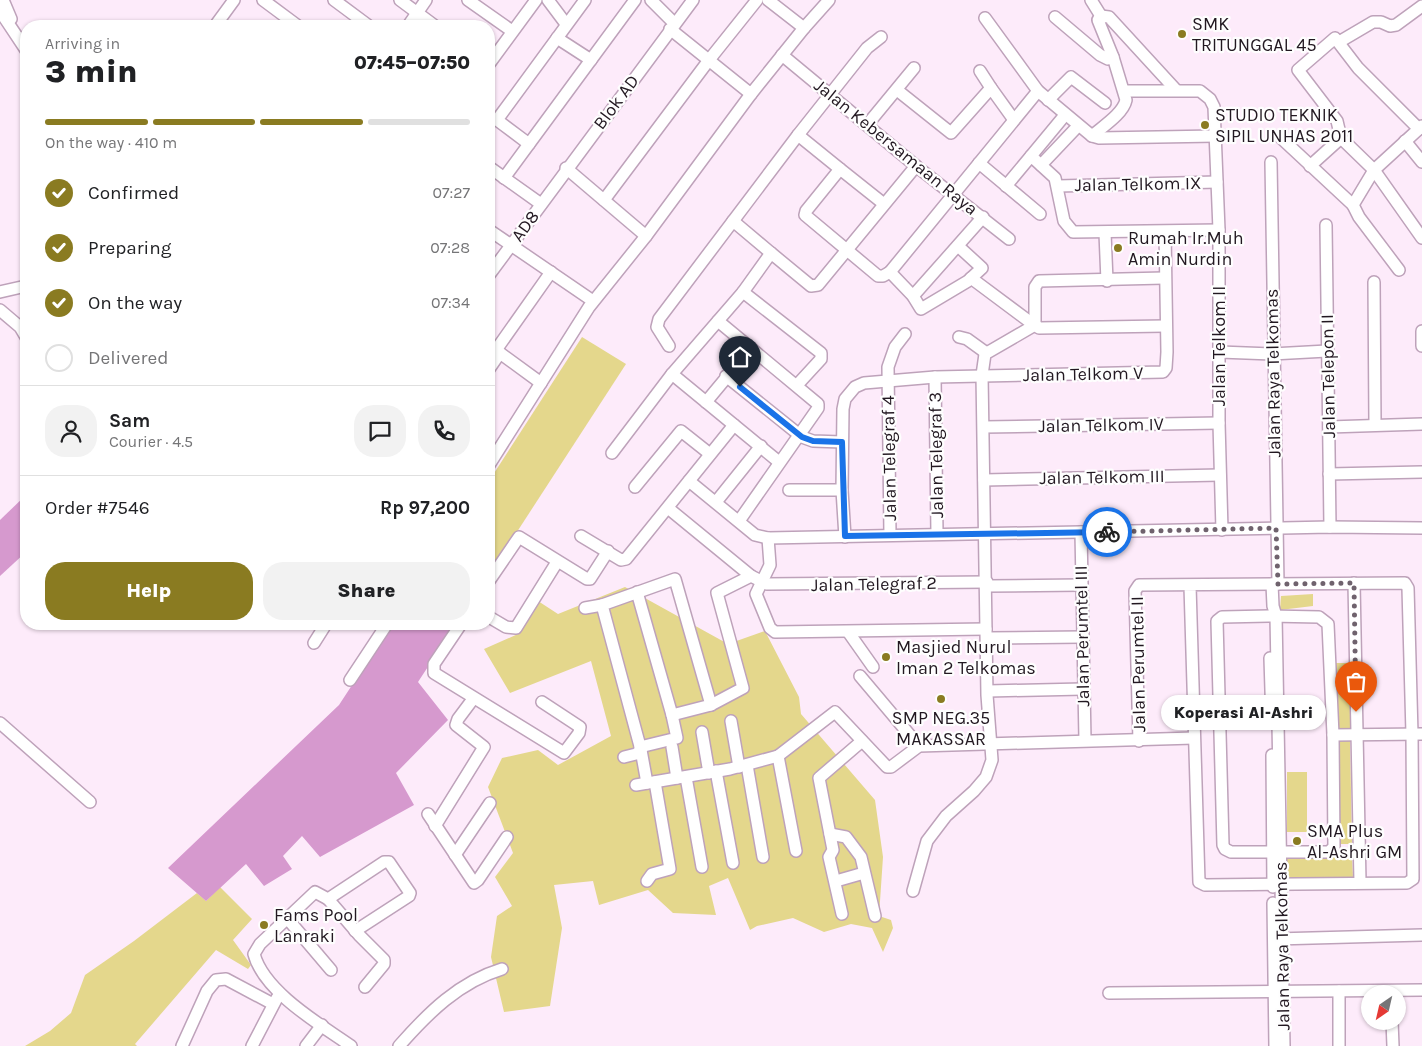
<!DOCTYPE html>
<html lang="en">
<head>
<meta charset="utf-8">
<style>
	:root { --surface:#fff; --page:#f2f2f2; --text:#202124; --muted:#757577; --line:#e0e0e0; --accent:#8a7b21 }
	body { margin:0; font-family:Karla,sans-serif; background:var(--page); color:var(--text); height:100vh; display:flex; flex-direction:column; font-size:19px; white-space:nowrap }
	* { box-sizing:border-box; margin:0 }
	p { font-size:16px; color:var(--muted) }
	.icon { flex:none; width:28px; height:28px; fill:none; stroke:currentColor; stroke-width:2; stroke-linecap:round; stroke-linejoin:round }
	.map { position:relative; flex:1; overflow:hidden }
	.drawer { position:absolute; left:20px; top:20px; width:475px; height:610px; display:flex; flex-direction:column; background:var(--surface); border-radius:20px; box-shadow:0 1px 4px #0004 }
	.drawer>* { flex:none }
	.needle { width:32px; rotate:214deg }
	.controls { position:absolute; left:1361px; top:985px; display:grid; gap:10px }
	.controls a { display:grid; place-items:center; width:45px; height:45px; border-radius:50%; background:var(--surface); box-shadow:0 1px 4px #0004; font-size:25px }
	.pin { position:absolute; display:grid; place-items:center; width:42px; height:42px; color:#fff; margin:-51px -21px; border-radius:50% 50% 50% 0; rotate:-45deg; box-shadow:0 0 5px #0007 }
	.pin .icon { rotate:45deg }
	.courier { position:absolute; display:grid; place-items:center; width:50px; height:50px; margin:-25px; border:4px solid #1a73e8; border-radius:50%; background:#fff; color:#222; box-shadow:0 1px 6px #0007 }
	.bubble { position:absolute; height:35px; border-radius:18px; background:var(--surface); box-shadow:0 1px 4px #0004; font-size:16px; font-weight:800; line-height:35px; text-align:center }
	.head em { font-style:normal; font-weight:800 }
	.head div { display:flex; flex-direction:column-reverse }
	.head { display:flex; align-items:center; justify-content:space-between; height:85px; padding:0 25px }
	h1 { font-size:32px; font-weight:800; line-height:38px }
	.bar { display:grid; grid-template-columns:repeat(4,1fr); gap:8px 5px; align-content:center; height:60px; padding:0 25px }
	.bar i { height:6px; border-radius:4px; background:var(--line) }
	.bar .active { background:var(--accent) }
	.bar p { grid-column:span 4 }
	.line { display:flex; align-items:center; gap:12px; padding:0 25px; border-top:1px solid var(--line) }
	.line div { flex:1 }
	.round { display:grid; place-items:center; flex:none; width:52px; height:52px; border-radius:20px; background:var(--page) }
	ol { padding:0 25px; list-style:none }
	li { display:flex; align-items:center; gap:15px; height:55px }
	li p { margin-inline-start:auto }
	li .icon { padding:5px; border-radius:50%; background:var(--accent); color:#fff; stroke-width:4 }
	li:last-child { color:var(--muted) }
	li i { width:28px; height:28px; border:2px solid var(--line); border-radius:50% }
	.primary-button { display:flex; gap:10px; margin-top:auto; padding:10px 25px }
	.primary-button a { flex:1; height:58px; border-radius:20px; background:var(--accent); color:#fff; font-size:20px; font-weight:800; line-height:58px; text-align:center }
	.primary-button a+a { background:var(--page); color:var(--text) }
	.map>svg:first-child { display:block }
	.green { fill:#e4d78c }
	.water { fill:#d699ce }
	.lines { fill:none; stroke-linecap:round; stroke-linejoin:round }
	.minor-casing { stroke:#bea2ba; stroke-width:14 }
	.minor { stroke:#fff; stroke-width:11 }
	.done { stroke:#6f626d; stroke-width:5; stroke-dasharray:0 9 }
	.route { stroke:#1a73e8; stroke-width:6 }
	.poi-dot { fill:#8a7b21; stroke:#fefefe; stroke-width:2 }
	.labels { text-anchor:middle; dominant-baseline:central; stroke-width:4.5; stroke-linejoin:round; paint-order:stroke }
	.poi-label { font-size:18px; fill:#221821; stroke:#fefefe; text-anchor:start }
	.street-label { font-size:18px; fill:#221821; stroke:#fefefe }
</style>
</head>
<body>
<div class="map">
<svg width="1422" height="1046" viewBox="0 0 1422 1046">
	<rect width="100%" height="100%" fill="#fdebfa"/>
	<!-- green -->
	<g class="green">
		<path d="M582,337l44,27 -137,211v-94z"/>
		<path d="M625,587l103,57 37,-13 34,66 2,17 74,86 8,57 -4,59 12,4 2,8 -10,24 -11,-24 -21,-4 -27,8 -31,-14 -36,8 -7,4 -22,-52 -19,8 7,29 -43,-2 -25,-23 -49,15 -6,-24 -39,4 8,43 -12,78 -46,6 -13,-55 6,-41 15,-10 -17,-29 18,-24 -25,-66 14,-29 36,-8 20,15 53,-29 -20,-75 -81,32 -26,-44 34,-15 20,-33 20,13z"/>
		<path d="M1313,594v12l-33,4 1,-14z"/>
		<path d="M1336,663h14l1,23 -15,1z"/>
		<path d="M1335,689h15l2,41h-15z"/>
		<path d="M1338,739h12l2,105h-13z"/>
		<rect x="1287" y="772" width="20" height="60"/>
		<path d="M1352,855l1,23 -66,1v-23z"/>
		<path d="M220,887l32,32 -19,21 18,25 -3,4 -32,-19 -81,94 2,2h-112l25,-15 21,-18 14,-38 49,-34 63,-48 9,8z"/>
	</g>
	<!-- water -->
	<g class="water">
		<path d="M26,495v57l-26,24v-56z"/>
		<path d="M392,624h64l-38,58 30,38 -52,53 18,32 -94,52 -18,-21 -19,20 9,13 -28,17 -18,-22 -40,37 -38,-33 171,-163z"/>
	</g>
	<g class="lines">
		<defs>
			<g id="minor">
				<path d="M3,0l8,19"/>
				<path d="M263,0l35,26"/>
				<path d="M334,0l35,26"/>
				<path d="M400,0l35,26"/>
				<path d="M468,0l44,31"/>
				<path d="M548,0l18,24"/>
				<path d="M651,0l23,23"/>
				<path d="M1091,0l10,16"/>
				<path d="M0,11l26,39"/>
				<path d="M1055,17l45,38 8,4 5,-2"/>
				<path d="M985,18l53,73 54,45 7,2 117,-2"/>
				<path d="M215,26l19,-26"/>
				<path d="M408,26l18,-26"/>
				<path d="M804,28l25,-28"/>
				<path d="M670,29l81,65 53,-66 -36,-28"/>
				<path d="M557,38l34,22"/>
				<path d="M1339,42l34,-20h8l9,4 6,-1 26,-19"/>
				<path d="M782,55l134,111 93,73"/>
				<path d="M489,64l47,-64"/>
				<path d="M980,71l11,17"/>
				<path d="M897,90l54,43 40,-45 23,32"/>
				<path d="M1125,91h75l10,8 4,8 5,123v193l3,107"/>
				<path d="M1048,100l23,-23 34,26"/>
				<path d="M867,125l47,-57"/>
				<path d="M798,135l42,34"/>
				<path d="M1092,136c10,-9 31,-22 34,-36l-13,-43 -15,-37 3,-4 8,1 67,73"/>
				<path d="M1281,138l72,67"/>
				<path d="M1341,138l-4,-17 -39,-51 37,-32 23,30 61,61"/>
				<path d="M1405,141l17,21"/>
				<path d="M529,144l106,-144"/>
				<path d="M1031,156l34,-41"/>
				<path d="M1271,162l7,422"/>
				<path d="M979,163l61,51"/>
				<path d="M1041,165l37,-39"/>
				<path d="M1310,166l31,-28 33,32 48,68"/>
				<path d="M489,167l52,37"/>
				<path d="M566,168l80,68"/>
				<path d="M504,178l25,-34 -32,-24 88,-120"/>
				<path d="M1006,186l25,-30 24,22 9,43 9,11 146,-2"/>
				<path d="M1058,186l159,-4"/>
				<path d="M604,200l105,-140 48,-60"/>
				<path d="M884,204l-44,-35 -34,42 -1,4 73,61h5l7,-4"/>
				<path d="M733,221l38,32"/>
				<path d="M1326,225l4,302"/>
				<path d="M489,230l104,71"/>
				<path d="M1105,233l2,48"/>
				<path d="M958,246l24,22 -14,13 -47,28 -8,-13 -23,-24 148,-181"/>
				<path d="M1399,270l-40,-53 -6,-12 21,-35 48,-44"/>
				<path d="M489,275l204,-275"/>
				<path d="M971,278l63,47"/>
				<path d="M1374,282l1,142"/>
				<path d="M0,292l26,-6"/>
				<path d="M913,296l70,-79"/>
				<path d="M0,310l20,17 6,10"/>
				<path d="M718,321l100,83v4l-79,113"/>
				<path d="M1035,325l4,3 126,-2"/>
				<path d="M1422,331v15"/>
				<path d="M959,337l8,2 18,13"/>
				<path d="M489,345l52,38"/>
				<path d="M669,346l-12,-19 2,-8 139,-184 69,-87 14,-11"/>
				<path d="M496,350l55,-78"/>
				<path d="M1220,352l52,2 55,-3"/>
				<path d="M489,369l11,-16"/>
				<path d="M672,374l107,88"/>
				<path d="M726,376l76,61 11,4 29,1"/>
				<path d="M935,377l2,157"/>
				<path d="M798,384l23,-25v-6l-78,-61 28,-39 40,33 7,-1 98,-119"/>
				<path d="M706,402l45,-54"/>
				<path d="M984,427l235,-4"/>
				<path d="M1329,427l93,-3"/>
				<path d="M612,453l60,-79 71,-82"/>
				<path d="M489,465l100,-158 57,-71 105,-142"/>
				<path d="M1329,474l93,-2"/>
				<path d="M984,480l236,-5"/>
				<path d="M689,481l66,54 13,3 562,-11 92,1"/>
				<path d="M635,487l46,-56 29,23"/>
				<path d="M789,490h53"/>
				<path d="M716,502l45,-56"/>
				<path d="M668,508l83,68 16,8 220,-2"/>
				<path d="M1081,532l4,208"/>
				<path d="M890,535l-2,-168 7,-20 10,-13"/>
				<path d="M581,536l40,24 5,-1 108,-134"/>
				<path d="M845,537l-3,-47 1,-81 2,-10 10,-12 9,-4 71,-6 228,-5 3,-4 1,-16 -2,-120"/>
				<path d="M768,538l2,27 -14,29 14,34 5,4 211,-3"/>
				<path d="M489,581l30,-44 68,42h3l18,-28"/>
				<path d="M1354,583l6,299"/>
				<path d="M1272,584l1,22 3,10 8,430"/>
				<path d="M987,586l94,-1"/>
				<path d="M585,608l17,-3"/>
				<path d="M1269,616l50,1 9,7 5,111 1,112 -5,5h-98l-6,-3 -2,-4 -6,-224 5,-4z"/>
				<path d="M489,617l17,10 10,1 41,-66"/>
				<path d="M461,624l-27,40v9l130,80 15,-20 1,-6 -38,-25"/>
				<path d="M849,633l24,34"/>
				<path d="M987,638l95,-1"/>
				<path d="M314,643l12,-19"/>
				<path d="M1270,658l2,64"/>
				<path d="M860,676l59,70"/>
				<path d="M350,680l37,-56"/>
				<path d="M988,691l95,-2"/>
				<path d="M711,705l32,-17 -26,-95 34,-17"/>
				<path d="M731,721l8,46"/>
				<path d="M0,723l90,79"/>
				<path d="M702,732l7,41"/>
				<path d="M1333,735l89,-1"/>
				<path d="M1139,741l-4,-150 4,-6 266,-2 3,5 4,146 1,145 -6,4 -202,2 -6,-3 -9,-296"/>
				<path d="M640,747l37,-9 -5,-23"/>
				<path d="M672,747l5,31"/>
				<path d="M641,750l6,33"/>
				<path d="M1272,755l1,132"/>
				<path d="M778,756l18,95"/>
				<path d="M624,757l12,-3 5,-4 -39,-145 73,-26 36,126 -39,10 -35,-123"/>
				<path d="M747,765l16,92"/>
				<path d="M716,771l17,92"/>
				<path d="M686,777l16,90"/>
				<path d="M636,785l94,-16 48,-13 57,-44 52,55h4l28,-21 275,-8"/>
				<path d="M428,814l46,69 4,-3 29,-43"/>
				<path d="M435,826l49,-79 -28,-22 2,-6 15,-20"/>
				<path d="M830,834l16,3 15,20 14,59"/>
				<path d="M455,855l35,-52"/>
				<path d="M647,881l5,-7 18,-5 -15,-87"/>
				<path d="M836,881l28,-8"/>
				<path d="M913,891l14,-50 19,-25 28,-25 12,-14 6,-17 -5,-65 -5,-320 3,-21 50,-29v-38l4,-6 125,-3"/>
				<path d="M328,899l31,36 25,25v4l-19,23"/>
				<path d="M1273,903l2,143"/>
				<path d="M842,914l-13,-57 4,-7 -14,-72 43,-37"/>
				<path d="M286,917l45,53"/>
				<path d="M1276,939l146,-4"/>
				<path d="M1339,991v55"/>
				<path d="M1109,993l313,-3"/>
				<path d="M1392,1021l1,25"/>
				<path d="M182,1046l25,-55 9,-11 10,-1 47,25"/>
				<path d="M252,1046l25,-48"/>
				<path d="M306,1046l16,-21"/>
				<path d="M351,1046c-30,-21 -87,-54 -97,-92l6,-10 55,-52 13,7 56,-37h5l21,31 -1,3 -54,35"/>
				<path d="M399,1046c29,-33 60,-64 103,-77"/>
			</g>
		</defs>
		<!-- minor casing -->
		<use href="#minor" class="minor-casing"/>
		<!-- minor -->
		<use href="#minor" class="minor"/>
	</g>
	<g class="lines">
		<!-- done -->
		<path class="done" d="M1107,532l169,-4 2,56 76,-1 2,129"/>
		<!-- route -->
		<path class="route" d="M740,387l62,50 11,4 29,1 3,94 262,-4"/>
	</g>
	<!-- markers -->
	<g class="poi-dot">
		<circle cx="1182" cy="34" r="5"/>
		<circle cx="1205" cy="125" r="5"/>
		<circle cx="1118" cy="248" r="5"/>
		<circle cx="886" cy="657" r="5"/>
		<circle cx="941" cy="699" r="5"/>
		<circle cx="1297" cy="841" r="5"/>
		<circle cx="264" cy="925" r="5"/>
	</g>
	<g class="labels">
		<!-- poi labels -->
		<g class="poi-label">
			<text x="1192" y="24">SMK<tspan x="1192" dy="21">TRITUNGGAL 45</tspan></text>
			<text x="1215" y="115">STUDIO TEKNIK<tspan x="1215" dy="21">SIPIL UNHAS 2011</tspan></text>
			<text x="1128" y="238">Rumah Ir.Muh<tspan x="1128" dy="21">Amin Nurdin</tspan></text>
			<text x="896" y="647">Masjied Nurul<tspan x="896" dy="21">Iman 2 Telkomas</tspan></text>
			<text x="941" y="718" text-anchor="middle">SMP NEG.35<tspan x="941" dy="21">MAKASSAR</tspan></text>
			<text x="1307" y="831">SMA Plus<tspan x="1307" dy="21">Al-Ashri GM</tspan></text>
			<text x="274" y="915">Fams Pool<tspan x="274" dy="21">Lanraki</tspan></text>
		</g>
		<!-- street labels -->
		<g class="street-label">
			<text transform="translate(616 102) rotate(-53)">Blok AD</text>
			<text transform="translate(896 147) rotate(39)">Jalan Kebersamaan Raya</text>
			<text transform="translate(1138 184) rotate(-1)">Jalan Telkom IX</text>
			<text transform="translate(525 226) rotate(-54)">AD8</text>
			<text transform="translate(1219 346) rotate(-90)">Jalan Telkom II</text>
			<text transform="translate(1273 373) rotate(-91)">Jalan Raya Telkomas</text>
			<text transform="translate(1083 374) rotate(-1)">Jalan Telkom V</text>
			<text transform="translate(1328 376) rotate(-91)">Jalan Telepon II</text>
			<text transform="translate(1101 425) rotate(-1)">Jalan Telkom IV</text>
			<text transform="translate(936 455) rotate(-91)">Jalan Telegraf 3</text>
			<text transform="translate(889 458) rotate(-91)">Jalan Telegraf 4</text>
			<text transform="translate(1102 477) rotate(-1)">Jalan Telkom III</text>
			<text transform="translate(874 584) rotate(-1)">Jalan Telegraf 2</text>
			<text transform="translate(1082 636) rotate(-91)">Jalan Perumtel III</text>
			<text transform="translate(1138 664) rotate(-91)">Jalan Perumtel II</text>
			<text transform="translate(1282 946) rotate(-91)">Jalan Raya Telkomas</text>
		</g>
	</g>
</svg>
<div class="controls">
<a><svg class="needle" viewBox="-14 -14 28 28"><path d="M0-13l5 13h-10z" fill="#e53935"/><path d="M0 13l5-13h-10z" fill="#757577"/></svg></a>
</div>
<div class="pin" style="left:1356px;top:712px;background:#ea580c"><svg class="icon" aria-label="bag" viewBox="0 0 24 24"><path d="M5 8h14l-1 12H6zM9 8a3 3 0 0 1 6 0"/></svg></div>
<div class="pin" style="left:740px;top:387px;background:#1f2937"><svg class="icon" aria-label="home" viewBox="0 0 24 24"><path d="M3 11l9-7 9 7M6 9v11h12V9"/></svg></div>
<div class="courier" style="left:1107px;top:532px"><svg class="icon" aria-label="bike" viewBox="0 0 24 24"><circle cx="6" cy="16" r="4"/><circle cx="18" cy="16" r="4"/><path d="M6 16l4-8h5l3 8M10 8l3 8H6M13 5h3"/></svg></div>
<div class="bubble" style="left:1161px;top:695px;width:165px">Koperasi Al-Ashri</div>
<section class="drawer">
<div class="head"><div><h1>3 min</h1><p>Arriving in</p></div><em>07:45–07:50</em></div>
<div class="bar"><i class="active"></i><i class="active"></i><i class="active"></i><i></i><p>On the way · 410 m</p></div>
<ol>
<li><svg class="icon" aria-label="check" viewBox="0 0 24 24"><path d="M5 12l5 5 9-10"/></svg>Confirmed<p>07:27</p></li>
<li><svg class="icon" aria-label="check" viewBox="0 0 24 24"><path d="M5 12l5 5 9-10"/></svg>Preparing<p>07:28</p></li>
<li><svg class="icon" aria-label="check" viewBox="0 0 24 24"><path d="M5 12l5 5 9-10"/></svg>On the way<p>07:34</p></li>
<li><i></i>Delivered</li>
</ol>
<div class="line" style="height:90px"><a class="round"><svg class="icon" aria-label="person" viewBox="0 0 24 24"><circle cx="12" cy="8" r="4"/><path d="M4 21q1-7 8-7t8 7"/></svg></a><div><b>Sam</b><p>Courier · 4.5</p></div><a class="round"><svg class="icon" aria-label="chat" viewBox="0 0 24 24"><path d="M4 5h16v11H9l-5 4z"/></svg></a><a class="round"><svg class="icon" aria-label="phone" viewBox="0 0 24 24"><path d="M5 4h4l2 5-3 2q2 4 5 5l2-3 5 2v4C11 20 4 13 5 4z"/></svg></a></div>
<div class="line" style="height:65px"><div>Order #7546</div><b>Rp 97,200</b></div>
<div class="primary-button"><a>Help</a><a>Share</a></div>
</section>
</div>
</body>
</html>
